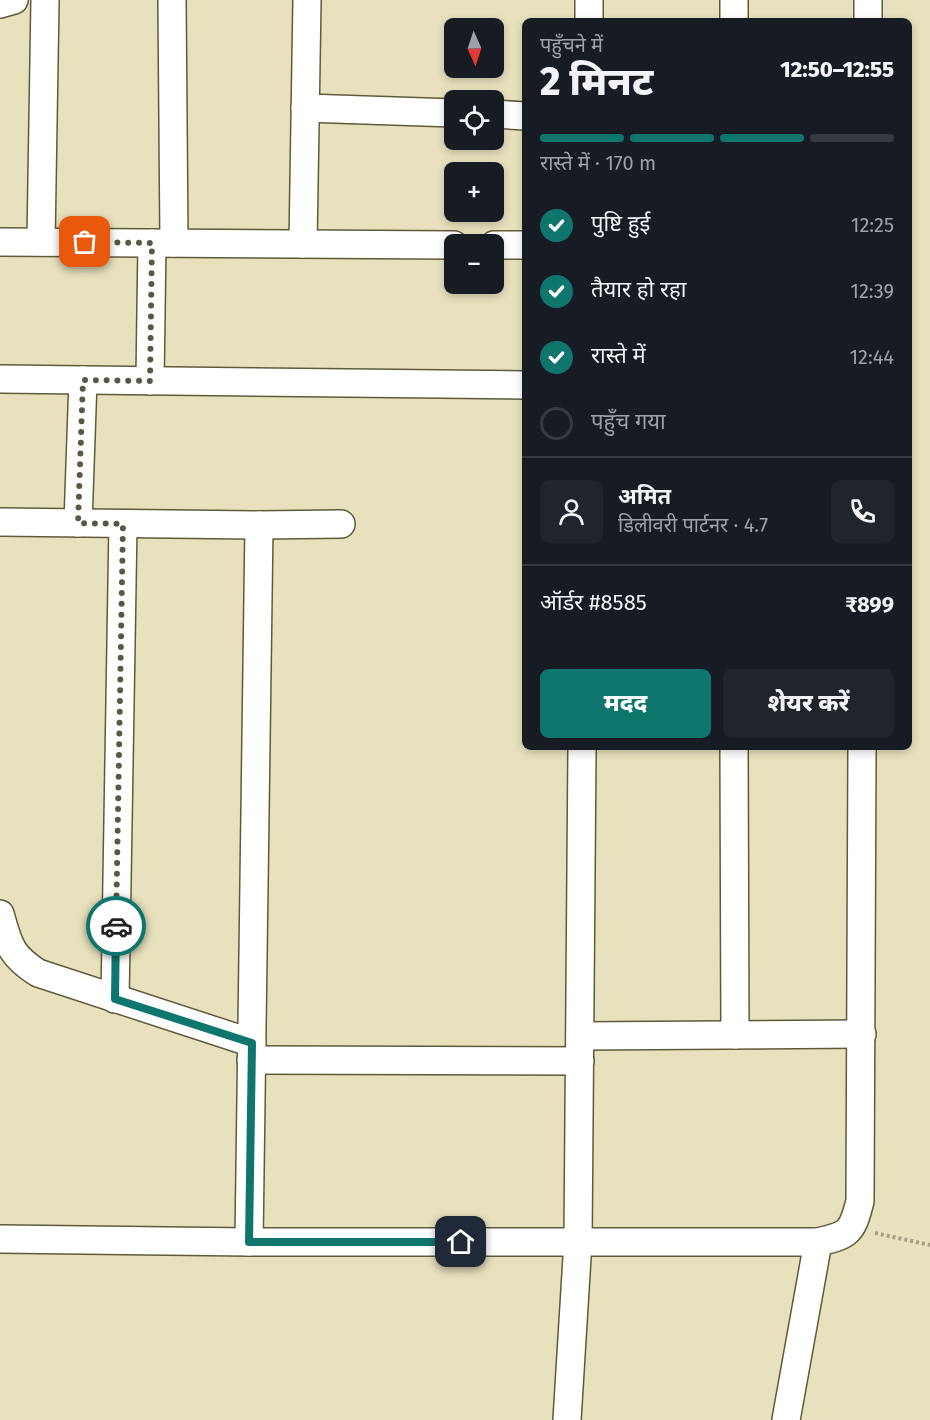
<!DOCTYPE html>
<html lang="hi">
<head>
<meta charset="utf-8">
<style>
	:root { --surface:#171b24; --page:#20242c; --text:#f1f3f6; --muted:#9ea1a6; --line:#363941; --accent:#0f766e }
	body { margin:0; font-family:"Fira Sans","Noto Sans Devanagari",sans-serif; background:var(--page); color:var(--text); height:100vh; display:flex; flex-direction:column; font-size:22px; white-space:nowrap }
	* { box-sizing:border-box; margin:0 }
	p { font-size:20px; color:var(--muted) }
	.icon { flex:none; width:33px; height:33px; fill:none; stroke:currentColor; stroke-width:2; stroke-linecap:round; stroke-linejoin:round }
	.map { position:relative; flex:1; overflow:hidden }
	.details { position:absolute; left:522px; top:18px; width:390px; height:732px; display:flex; flex-direction:column; background:var(--surface); border-radius:9px; box-shadow:0 3px 9px #0003 }
	.details>* { flex:none }
	.needle { width:39px; rotate:177deg }
	.fabs { position:absolute; left:444px; top:18px; display:grid; gap:12px }
	.fabs a { display:grid; place-items:center; width:60px; height:60px; border-radius:9px; background:var(--surface); box-shadow:0 3px 9px #0003; font-size:30px }
	.pin { position:absolute; display:grid; place-items:center; width:51px; height:51px; color:#fff; margin:-26px; border-radius:12px; box-shadow:0 3px 9px #0006 }
	.courier { position:absolute; display:grid; place-items:center; width:60px; height:60px; margin:-30px; border:4px solid #0f766e; border-radius:50%; background:#fff; color:#222; box-shadow:0 2px 8px #0007 }
	.headline em { font-style:normal; font-weight:800 }
	.headline div { display:flex; flex-direction:column-reverse }
	.headline { display:flex; align-items:center; justify-content:space-between; height:102px; padding:0 18px }
	h1 { font-size:39px; font-weight:800; line-height:45px }
	.bar { display:grid; grid-template-columns:repeat(4,1fr); gap:9px 6px; align-content:center; height:72px; padding:0 18px }
	.bar i { height:8px; border-radius:4px; background:var(--line) }
	.bar .active { background:var(--accent) }
	.bar p { grid-column:span 4 }
	.line { display:flex; align-items:center; gap:15px; padding:0 18px; border-top:2px solid var(--line) }
	.line div { flex:1 }
	.round { display:grid; place-items:center; flex:none; width:63px; height:63px; border-radius:9px; background:var(--page) }
	ol { padding:0 18px; list-style:none }
	li { display:flex; align-items:center; gap:18px; height:66px }
	li p { margin-inline-start:auto }
	li .icon { padding:6px; border-radius:50%; background:var(--accent); color:#fff; stroke-width:4 }
	li:last-child { color:var(--muted) }
	li i { width:33px; height:33px; border:3px solid var(--line); border-radius:50% }
	.cta { display:flex; gap:12px; margin-top:auto; padding:12px 18px }
	.cta a { flex:1; height:69px; border-radius:9px; background:var(--accent); color:#fff; font-size:24px; font-weight:800; line-height:69px; text-align:center }
	.cta a+a { background:var(--page); color:var(--text) }
	.map>svg:first-child { display:block }
	.lines { fill:none; stroke-linecap:round; stroke-linejoin:round }
	.street-casing { stroke:#605a3a; stroke-width:30 }
	.path { stroke:#a5a084; stroke-width:4; stroke-dasharray:3 3; stroke-linecap:butt }
	.street { stroke:#fff; stroke-width:27 }
	.done { stroke:#5b5743; stroke-width:6; stroke-dasharray:0 10.8 }
	.route { stroke:#0f766e; stroke-width:8 }
</style>
</head>
<body>
<div class="map">
<svg width="930" height="1420" viewBox="0 0 930 1420">
	<rect width="100%" height="100%" fill="#e7e1bd"/>
	<g class="lines">
		<defs>
			<g id="street">
				<path d="M172,0l2,243"/>
				<path d="M734,0v21"/>
				<path d="M0,4l14,-4"/>
				<path d="M589,21v-21"/>
				<path d="M868,21v-21"/>
				<path d="M305,108l149,5"/>
				<path d="M494,114l31,2"/>
				<path d="M0,242l454,3"/>
				<path d="M41,242l4,-242"/>
				<path d="M303,244l4,-244"/>
				<path d="M494,245h31"/>
				<path d="M0,379l525,6"/>
				<path d="M150,381l2,-138"/>
				<path d="M0,522l259,3 82,-1"/>
				<path d="M78,523l5,-143"/>
				<path d="M734,747l1,288"/>
				<path d="M0,914c9,31 10,41 38,59l214,70"/>
				<path d="M115,999l8,-475"/>
				<path d="M580,1036l282,-2"/>
				<path d="M251,1060l329,1"/>
				<path d="M0,1239l249,3h569c31,-7 34,-9 42,-41l2,-454"/>
				<path d="M249,1242l10,-717"/>
				<path d="M567,1420l11,-179 4,-494"/>
				<path d="M786,1420l32,-178"/>
			</g>
		</defs>
		<!-- street casing -->
		<use href="#street" class="street-casing"/>
		<!-- path -->
		<path class="path" d="M875,1233l55,12"/>
		<!-- street -->
		<use href="#street" class="street"/>
	</g>
	<g class="lines">
		<!-- done -->
		<path class="done" d="M85,242l67,1 -2,138 -67,-1 -5,143 45,1 -7,402"/>
		<!-- route -->
		<path class="route" d="M116,926l-1,73 137,44 -3,199h212"/>
	</g>
</svg>
<div class="fabs">
<a><svg class="needle" viewBox="-14 -14 28 28"><path d="M0-13l5 13h-10z" fill="#e53935"/><path d="M0 13l5-13h-10z" fill="#9ea1a6"/></svg></a>
<a><svg class="icon" aria-label="locate" viewBox="0 0 24 24"><circle cx="12" cy="12" r="6"/><path d="M12 2v4M12 18v4M2 12h4M18 12h4"/></svg></a>
<a>+</a>
<a>−</a>
</div>
<div class="pin" style="left:85px;top:242px;background:#ea580c"><svg class="icon" aria-label="bag" viewBox="0 0 24 24"><path d="M5 8h14l-1 12H6zM9 8a3 3 0 0 1 6 0"/></svg></div>
<div class="pin" style="left:461px;top:1242px;background:#1f2937"><svg class="icon" aria-label="home" viewBox="0 0 24 24"><path d="M3 11l9-7 9 7M6 9v11h12V9"/></svg></div>
<div class="courier" style="left:116px;top:926px"><svg class="icon" aria-label="car" viewBox="0 0 24 24"><path d="M5 17H2v-5l4-1 3-4h7l3 4 3 1v5h-3M9 17h6M6 11h13"/><circle cx="7" cy="17" r="2"/><circle cx="17" cy="17" r="2"/></svg></div>
<section class="details">
<div class="headline"><div><h1>2 मिनट</h1><p>पहुँचने में</p></div><em>12:50–12:55</em></div>
<div class="bar"><i class="active"></i><i class="active"></i><i class="active"></i><i></i><p>रास्ते में · 170 m</p></div>
<ol>
<li><svg class="icon" aria-label="check" viewBox="0 0 24 24"><path d="M5 12l5 5 9-10"/></svg>पुष्टि हुई<p>12:25</p></li>
<li><svg class="icon" aria-label="check" viewBox="0 0 24 24"><path d="M5 12l5 5 9-10"/></svg>तैयार हो रहा<p>12:39</p></li>
<li><svg class="icon" aria-label="check" viewBox="0 0 24 24"><path d="M5 12l5 5 9-10"/></svg>रास्ते में<p>12:44</p></li>
<li><i></i>पहुँच गया</li>
</ol>
<div class="line" style="height:108px"><a class="round"><svg class="icon" aria-label="person" viewBox="0 0 24 24"><circle cx="12" cy="8" r="4"/><path d="M4 21q1-7 8-7t8 7"/></svg></a><div><b>अमित</b><p>डिलीवरी पार्टनर · 4.7</p></div><a class="round"><svg class="icon" aria-label="phone" viewBox="0 0 24 24"><path d="M5 4h4l2 5-3 2q2 4 5 5l2-3 5 2v4C11 20 4 13 5 4z"/></svg></a></div>
<div class="line" style="height:78px"><div>ऑर्डर #8585</div><b>₹899</b></div>
<div class="cta"><a>मदद</a><a>शेयर करें</a></div>
</section>
</div>
</body>
</html>
